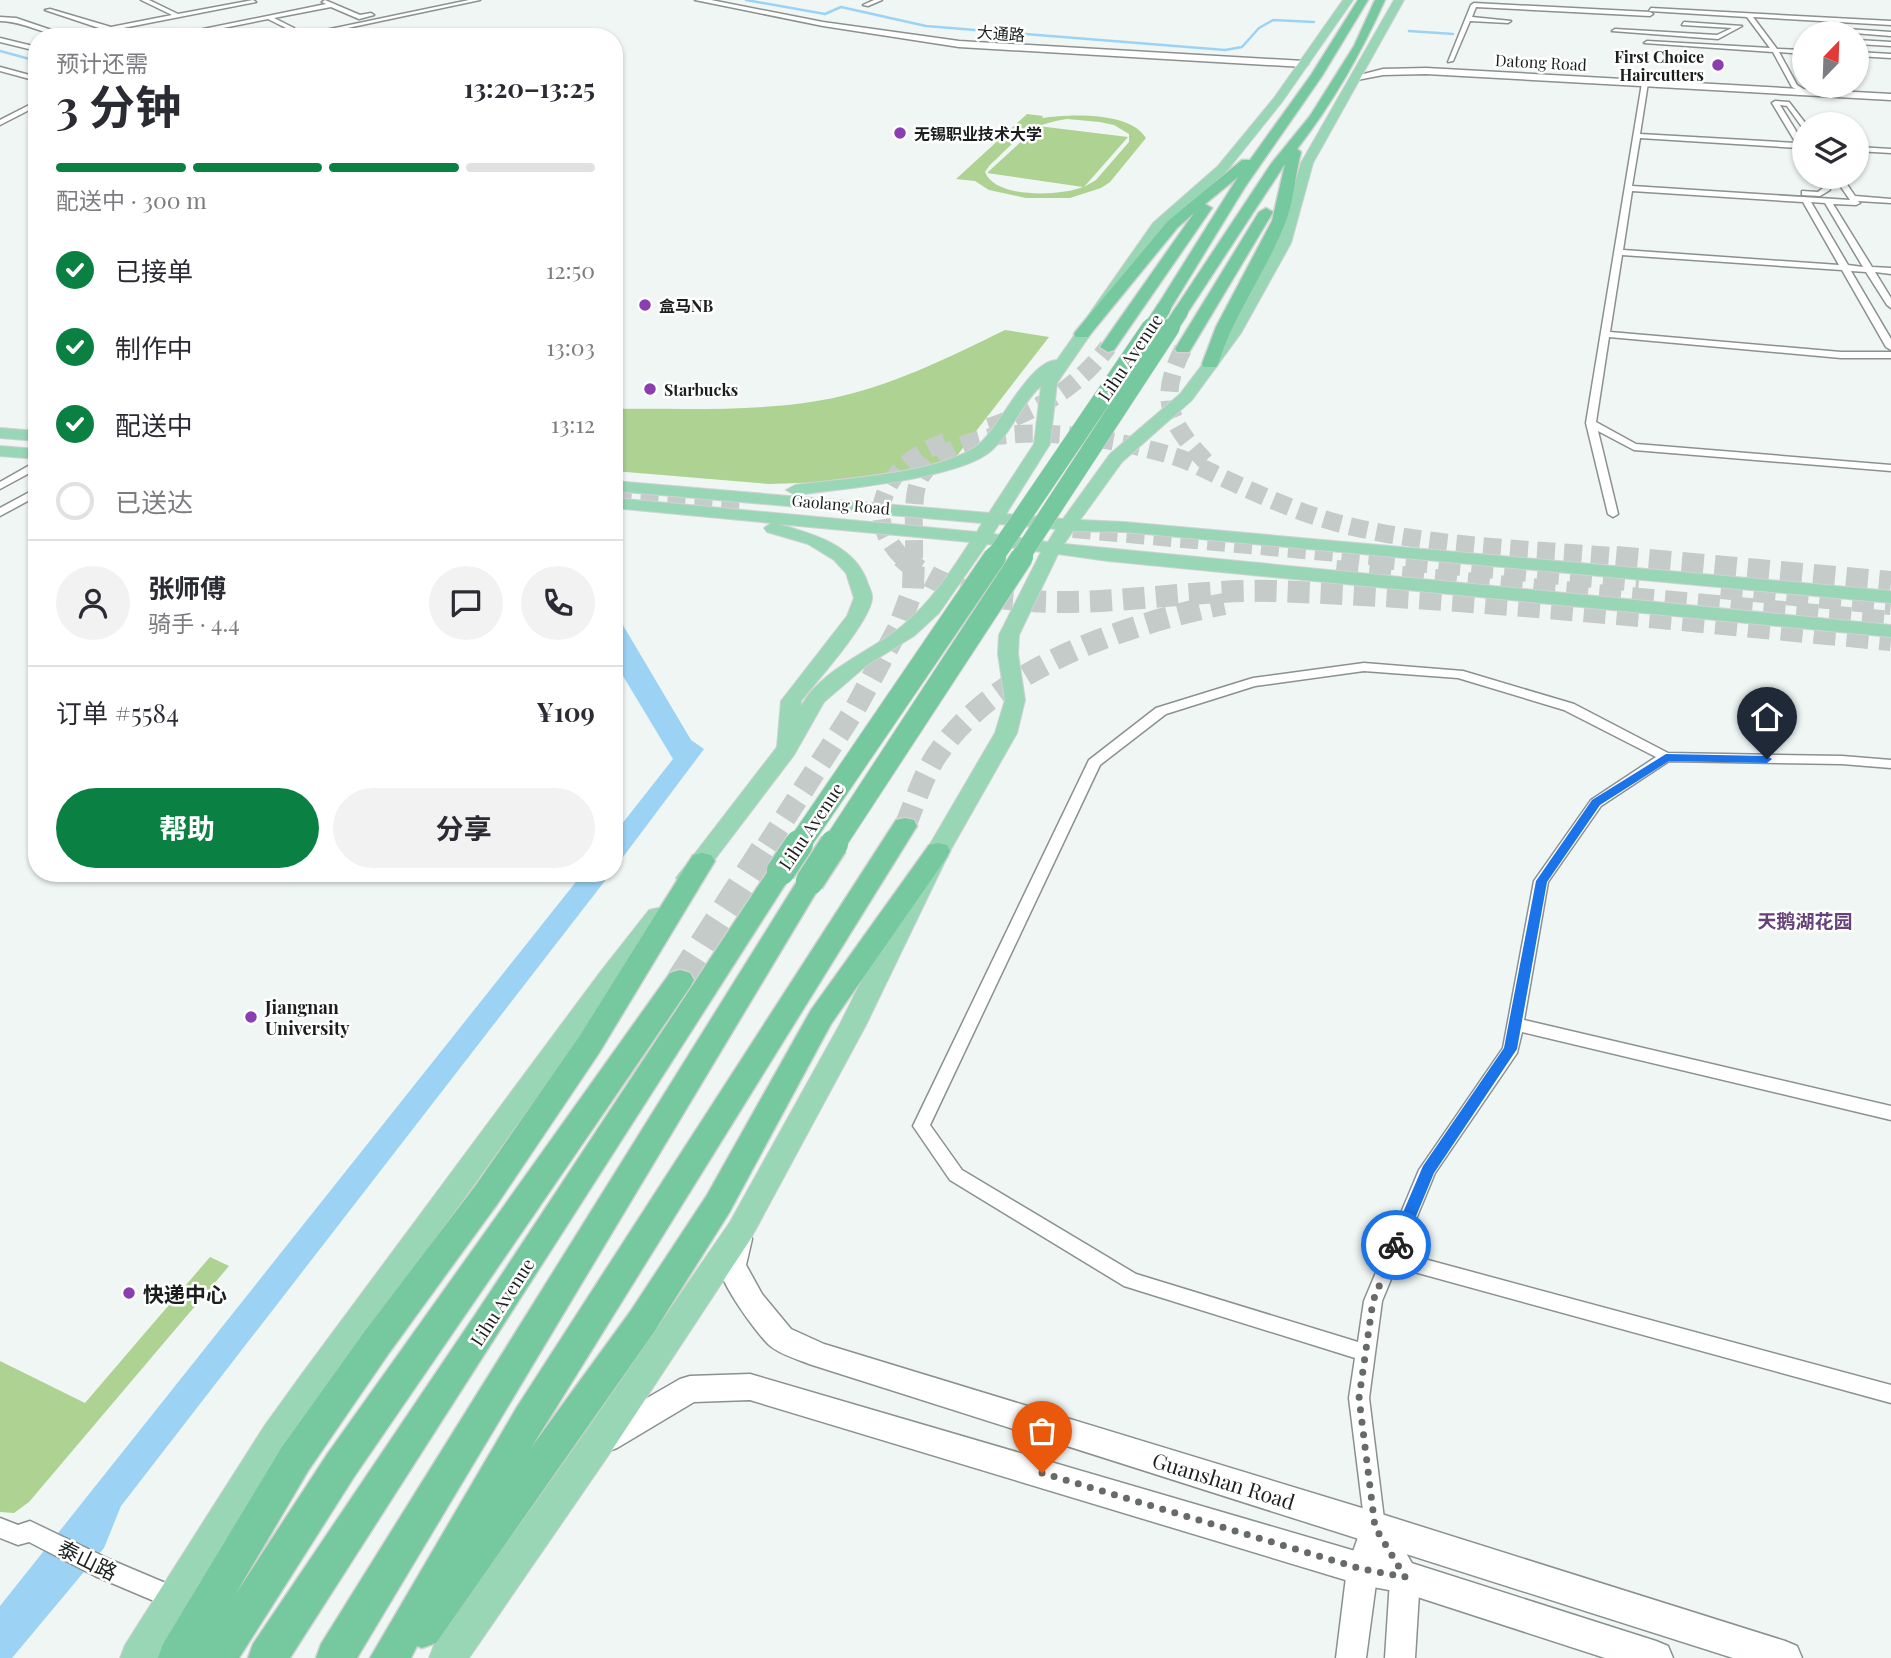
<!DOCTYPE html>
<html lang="zh">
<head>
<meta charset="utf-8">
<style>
	:root { --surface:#fff; --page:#f2f2f3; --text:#2b2b33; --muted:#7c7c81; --line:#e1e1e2; --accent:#0b8043 }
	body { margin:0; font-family:"Playfair Display","Noto Sans SC",serif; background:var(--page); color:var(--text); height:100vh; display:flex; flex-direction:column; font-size:26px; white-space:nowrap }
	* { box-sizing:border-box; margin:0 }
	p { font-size:23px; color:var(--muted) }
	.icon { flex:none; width:38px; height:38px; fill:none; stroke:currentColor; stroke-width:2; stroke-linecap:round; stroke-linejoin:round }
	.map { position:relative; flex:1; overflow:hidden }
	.sheet { position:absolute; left:28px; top:28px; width:595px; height:854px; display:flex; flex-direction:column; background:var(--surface); border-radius:28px; box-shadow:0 2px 5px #0004 }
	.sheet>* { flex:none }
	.needle { width:46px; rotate:23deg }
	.tools { position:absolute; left:1792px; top:21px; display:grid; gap:14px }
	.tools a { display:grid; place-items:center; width:77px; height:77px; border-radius:50%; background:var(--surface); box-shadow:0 2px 5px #0004; font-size:35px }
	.pin { position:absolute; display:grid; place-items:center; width:60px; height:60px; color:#fff; margin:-72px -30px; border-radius:50% 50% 50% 0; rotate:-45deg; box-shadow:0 0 7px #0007 }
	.pin .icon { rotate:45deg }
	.courier { position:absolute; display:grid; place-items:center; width:70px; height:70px; margin:-35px; border:5px solid #1a73e8; border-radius:50%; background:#fff; color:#222; box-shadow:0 2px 9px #0007 }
	.overview em { font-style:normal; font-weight:700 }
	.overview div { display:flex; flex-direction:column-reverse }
	.overview { display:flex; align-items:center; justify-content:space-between; height:119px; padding:0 28px }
	h1 { font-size:46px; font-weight:700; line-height:52px }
	.bar { display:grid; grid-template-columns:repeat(4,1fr); gap:10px 7px; align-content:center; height:84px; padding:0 28px }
	.bar i { height:9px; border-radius:5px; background:var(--line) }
	.bar .current { background:var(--accent) }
	.bar p { grid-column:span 4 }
	.line { display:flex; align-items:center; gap:18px; padding:0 28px; border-top:2px solid var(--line) }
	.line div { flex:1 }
	.round { display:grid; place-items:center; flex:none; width:74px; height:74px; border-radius:37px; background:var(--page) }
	ol { padding:0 28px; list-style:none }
	li { display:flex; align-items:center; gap:21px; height:77px }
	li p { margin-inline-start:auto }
	li .icon { padding:7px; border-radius:50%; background:var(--accent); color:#fff; stroke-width:4 }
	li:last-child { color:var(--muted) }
	li i { width:38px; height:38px; border:4px solid var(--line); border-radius:50% }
	.primary-button { display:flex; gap:14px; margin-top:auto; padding:14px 28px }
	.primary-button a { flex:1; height:80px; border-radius:42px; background:var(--accent); color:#fff; font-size:28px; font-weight:700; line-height:80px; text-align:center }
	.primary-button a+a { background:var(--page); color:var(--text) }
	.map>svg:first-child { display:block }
	.green { fill:#add292; fill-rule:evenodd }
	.water { fill:#9cd3f4 }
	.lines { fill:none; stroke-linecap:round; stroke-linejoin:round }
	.stream { stroke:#9cd3f4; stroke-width:2.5 }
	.trunk-tunnel-far2 { stroke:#c5cbc9; stroke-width:18; stroke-dasharray:18 9; stroke-linecap:butt }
	.trunk-tunnel-far1 { stroke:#c5cbc9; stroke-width:22; stroke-dasharray:22 11; stroke-linecap:butt }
	.trunk-tunnel { stroke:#c5cbc9; stroke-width:28; stroke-dasharray:28 14; stroke-linecap:butt }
	.minor-casing { stroke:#8a9190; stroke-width:3 }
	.tertiary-casing { stroke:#8a9190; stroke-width:3 }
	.secondary-casing { stroke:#8a9190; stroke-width:3 }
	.primary-casing { stroke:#d2d2d2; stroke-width:2 }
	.trunk-casing { stroke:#d2d2d2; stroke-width:3 }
	.minor { fill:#fff; fill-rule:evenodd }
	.tertiary { fill:#fff; fill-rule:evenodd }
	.secondary { fill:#fff; fill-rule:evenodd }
	.primary { fill:#98d6b6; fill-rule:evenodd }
	.trunk { fill:#76c89e; fill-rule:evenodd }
	.trunk-bridge-far3-casing { stroke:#d2d2d2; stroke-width:16; stroke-linecap:butt }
	.trunk-bridge-far2-casing { stroke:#d2d2d2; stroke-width:19; stroke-linecap:butt }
	.trunk-bridge-far1-casing { stroke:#d2d2d2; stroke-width:24; stroke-linecap:butt }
	.trunk-bridge-casing { stroke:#d2d2d2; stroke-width:31; stroke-linecap:butt }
	.trunk-bridge-far3 { stroke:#76c89e; stroke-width:14 }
	.trunk-bridge-far2 { stroke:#76c89e; stroke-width:18 }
	.trunk-bridge-far1 { stroke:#76c89e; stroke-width:22 }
	.trunk-bridge { stroke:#76c89e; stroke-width:28 }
	.route { fill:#1a73e8 }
	.done { stroke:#666a69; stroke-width:7; stroke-dasharray:0 12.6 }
	.poi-dot { fill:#8a3eb0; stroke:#fff; stroke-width:2.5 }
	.labels { text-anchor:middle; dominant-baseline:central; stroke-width:5; stroke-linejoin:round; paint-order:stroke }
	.far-street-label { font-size:16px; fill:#1c1e1e; stroke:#fff }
	.far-poi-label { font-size:16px; font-weight:bold; fill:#1c1e1e; stroke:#fff; text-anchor:start }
	.street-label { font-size:18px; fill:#1c1e1e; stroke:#fff }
	.poi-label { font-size:18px; font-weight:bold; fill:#1c1e1e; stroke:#fff; text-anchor:start }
	.neighbourhood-label { font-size:19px; font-weight:bold; fill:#66417a; stroke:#fff }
	.near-poi-label { font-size:21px; font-weight:bold; fill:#1c1e1e; stroke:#fff; text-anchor:start }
	.near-street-label { font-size:21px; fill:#1c1e1e; stroke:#fff }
</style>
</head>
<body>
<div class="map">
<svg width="1891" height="1658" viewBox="0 0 1891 1658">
	<rect width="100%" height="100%" fill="#eff6f4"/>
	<!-- green -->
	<g class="green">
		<path d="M1027,114l16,2 -1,2c27,-4 88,-7 104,20l-36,44 -9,6 -31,10h-44l-37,-8 -14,-9 -19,-2zM1067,119l33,3 14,3 15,9v8l-33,38 -12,7 44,-50 -90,-11 -51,47 96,14c-22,9 -88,12 -98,-15l4,-6c29,-27 37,-41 78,-47z"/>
		<path d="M1005,330l44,7 -93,120 -37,11 -88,14 -62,2 -155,-13v-62c75,-1 155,4 228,-13 58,-14 110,-40 163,-66z"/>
		<path d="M210,1257l19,9 -200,236 -15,11 -14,-1v-151l85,42z"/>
	</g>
	<!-- water -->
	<g class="water">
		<path d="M614,610l77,130 13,9 -90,120v-35l59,-75 -59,-98z"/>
		<path d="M583,873h28l-490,633 -17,42 -92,110h-12v-52z"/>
	</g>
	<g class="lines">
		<!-- stream -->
		<g class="stream">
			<path d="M746,0l79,14 16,-7 85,19 299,24 17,-3 17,-19 14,-8 41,2"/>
			<path d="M1409,31l44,3"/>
			<path d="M0,51l37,10"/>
		</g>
		<!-- trunk-tunnel-far2 -->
		<g class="trunk-tunnel-far2">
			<path d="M1183,349c-27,53 -12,77 27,117"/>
			<path d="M989,427c49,-17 87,-38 119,-80"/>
			<path d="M614,491l133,11"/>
			<path d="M1073,529l319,29"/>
			<path d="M903,558c-47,-45 -11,-98 42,-116"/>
			<path d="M914,558c1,-21 -4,-67 8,-83 46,-65 186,-39 251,-19 17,5 33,14 48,21 41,19 80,37 124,48 94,23 194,24 289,33"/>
		</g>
		<!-- trunk-tunnel-far1 -->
		<g class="trunk-tunnel-far1">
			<path d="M902,557c29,28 77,40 117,43 84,8 169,-11 254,-9 207,7 412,30 618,49"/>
			<path d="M1373,557l266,24"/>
			<path d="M1616,557l275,25"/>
			<path d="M1336,571l555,51"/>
			<path d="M1721,588l170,16"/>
			<path d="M905,826c11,-25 19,-55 36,-77 60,-83 186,-125 283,-145"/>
			<path d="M767,846l88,-137 43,-80 15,-40 1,-32"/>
		</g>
		<!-- trunk-tunnel -->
		<path class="trunk-tunnel" d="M680,980l88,-136"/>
		<defs>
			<g id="minor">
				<path d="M141,0h8l29,14 75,-14 3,2 -138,27 25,8 -38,-7 -60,-20 5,-1 61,18 61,-12z"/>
				<path d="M325,0l35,15 11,-2 3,2 -15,4 -28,-12 -57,11 20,10 -2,3 -24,-12 -90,18h-14l162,-33 -4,-2z"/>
				<path d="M469,0h11l-175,37h-13z"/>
				<path d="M874,0h8l-14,6 -5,-1z"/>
				<path d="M1474,3l176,9 3,2 -3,2 -174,-9 -4,10 39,4 -3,2 -38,-2 -17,40 -5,1 23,-57z"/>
				<path d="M1651,8l240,13v4l-138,-8 24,32 27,1v4l-25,-2 18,33 10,6 -3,2 -12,-6 -19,-35 -129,-9 3,-2 123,7 -23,-31 -98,-6z"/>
				<path d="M0,17l16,1 56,19c-25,0 -47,-16 -72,-16z"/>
				<path d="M1684,22l58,4 -24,13 -106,-8 3,-2 102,6 15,-7 -50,-3z"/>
				<path d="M1831,28l60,4v4l-62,-5z"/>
				<path d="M0,38l37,9v4l-37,-9z"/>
				<path d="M1857,40l34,2v4l-34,-2z"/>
				<path d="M1857,52l34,2v4l-34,-2z"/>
				<path d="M0,67l37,10v4l-37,-10z"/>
				<path d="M1645,81l3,2 -8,51 156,9 -24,-40 3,-2 14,1 17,22h-2v4l-2,-1 -15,-21 -7,-1 24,39v8l-5,-4 -159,-10 -8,48 218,14 -16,-23h8l13,19 36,3v4l-33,-2 2,2 -4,2 -23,-1 39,63 19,1v6l-16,-2 16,26v10l-4,-3 -21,-33 -15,-1 40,68v11l-5,-3 -44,-77 -220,-15 -12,77 231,20h50v6h-50l-232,-21 -13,85 40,22 255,21v6l-257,-21 -36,-19 20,83 -5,3 -5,-3 -22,-91 56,-340zM1632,191l171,11 36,63 -216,-15zM1811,202l14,1 38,64 -15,-2z"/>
				<path d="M37,101v5l-37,19v-5z"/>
				<path d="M1857,147l34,2v4l-34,-2z"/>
				<path d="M1816,177h8l6,13 -10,6 -18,-1v-4l16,1 5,-4z"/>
				<path d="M37,461v8l-37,20v-7z"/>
				<path d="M37,488v8l-37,20v-8z"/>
				<path d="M1364,663l99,8 111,33 94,49 174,3 49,4v8l-49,-4 -173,-3 -68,45 -53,76 -24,138 367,86v14l-369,-88 -5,21 -82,120 -33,80 489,132v18l-495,-136 -14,34 -13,97 16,129 -3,7 -7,3 -7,-3 -3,-7 -16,-129 6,-40 -231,-72 -174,-106 -37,-54 176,-366 67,-52 97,-30zM1364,671l94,7 106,32 92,47 -65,43 -57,81 -31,167 -84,122 -55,131 -6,41 -222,-68 -174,-104 -32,-45 170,-360 66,-51 89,-28z"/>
				<path d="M0,1518l18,7 12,-4 81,39 71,30 3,8 -3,8 -8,3 -8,-3 -71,-30 -66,-34 -11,3 -18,-7z"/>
			</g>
			<g id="tertiary">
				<path d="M695,0h16l112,22 136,19 345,20 4,3 -4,3 -345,-20 -136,-21z"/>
				<path d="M1375,1513l10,4 35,60 -5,81h-30l5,-78 -11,-19 -13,97h-30l11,-89 18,-52z"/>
			</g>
			<g id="secondary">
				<path d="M1426,68l465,26v6l-465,-26 -43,1 -26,5 -5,-3 31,-8z"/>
				<path d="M738,1227l10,4 4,8 -6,26 16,29 29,35 33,15 551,168 410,129 12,5 5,12h-69l-924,-294c-12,-5 -30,-10 -40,-19 -14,-14 -46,-58 -50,-78 -2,-9 5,-27 9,-36z"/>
				<path d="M750,1374l612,179 43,8 251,80 12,5 5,12h-68l-200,-65 -43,-8 -612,-185 -56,2 -77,46 -11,4 -11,-4 -4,-10 4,-10 85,-49 10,-3z"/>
			</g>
			<g id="primary">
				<path d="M1343,0h10l-71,102 -56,70 -63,57 -106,154 -7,61 -44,70 57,5 47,-65 70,-60 47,-62 50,-89 24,-80 93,-163h10l-91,163 -22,80 -50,90 -49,67 -70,62 -42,58 44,2 767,69v12l-767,-71 -51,-1 -9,13 827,81v12l-783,-76 -50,-7 -39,81 -1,19 7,46 -8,33 -67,118 -84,174 -116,215 -140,213 -141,205h-40l5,-13 152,-214 144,-209 110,-198 86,-173 69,-118 10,-33 -7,-46 1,-19 42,-83 -54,-8 -48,69 -25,23 -47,29 -43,37 -30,53 -98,129 -8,2 -8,-2 -4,-6 101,-131 4,-46 66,-85 7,-18 -8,-25 -12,-13 -26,-16 -41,-12 -3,-4 7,-5 -157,-15v-10l363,34 5,-9 -368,-32v-10l375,32 45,-69 7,-58c-20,18 -29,46 -49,64 -31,29 -152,39 -197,45l-9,-5 9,-5c50,-7 144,-11 183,-40 22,-17 50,-84 79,-85l96,-137 65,-57 56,-68zM778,524l192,18c-20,31 -40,61 -68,84 -33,27 -79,42 -101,80v-5c17,-21 68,-78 71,-102 1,-4 -2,-10 -4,-15 -12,-39 -55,-50 -90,-60zM999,524l57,5 -8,13 -55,-8z"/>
				<path d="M0,428l37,3v10l-37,-3z"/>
				<path d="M0,446l37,3v10l-37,-3z"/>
				<path d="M658,908l9,2 3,6 -3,6 -48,61 -293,408 -37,56 -130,211h-39l5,-13 140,-220 39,-54 297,-400 48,-61z"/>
			</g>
			<g id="trunk">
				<path d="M1358,0h10l-46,76 -77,111 -76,124 -5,2 -8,-5 82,-131 -33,27 7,4 -98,142 -6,2 -8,-5 94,-134 -16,14 -90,110h-12l-2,-3 2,-3 92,-110 74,-61h8l61,-85z"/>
				<path d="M1375,0h10c-24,53 -52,103 -88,149l4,3c-6,23 -7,47 -15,69 -19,50 -52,92 -68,143l-2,3h-12l-2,-3 14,-37 56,-106 13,-57 -99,151 -5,2 -8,-5 98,-148 39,-48 44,-70z"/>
				<path d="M1266,208l7,4 -82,137 -2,3h-12l-2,-3 84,-137z"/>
				<path d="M905,818l9,2 3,6 -386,622 99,-136 77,-117 104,-185 118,-165 9,-2 9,2 3,6 -3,6 -116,167 -102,189 -75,119 -218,311 -14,5 -5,-2 -6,12h-41l147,-251 379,-587z"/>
				<path d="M702,853l9,2 4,6 -116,192 -101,150 -109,150 -81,118 -73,124 93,-142 342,-480 10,-3 10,3 4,7 -4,7 -336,490 -115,181h-81l5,-14 119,-197 83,-116 111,-146 103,-148 114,-182z"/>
				<path d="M781,862l9,3 4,6 -4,6 -500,781h-42l5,-14 226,-335 293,-444z"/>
				<path d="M810,872l9,3 4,6 -466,777h-41l5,-14 480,-769z"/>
			</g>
		</defs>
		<!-- minor casing -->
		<use href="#minor" class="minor-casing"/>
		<!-- tertiary casing -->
		<use href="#tertiary" class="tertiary-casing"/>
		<!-- secondary casing -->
		<use href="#secondary" class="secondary-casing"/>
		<!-- primary casing -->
		<use href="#primary" class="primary-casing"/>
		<!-- trunk casing -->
		<use href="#trunk" class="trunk-casing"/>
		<!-- minor -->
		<use href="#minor" class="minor"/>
		<!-- tertiary -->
		<use href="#tertiary" class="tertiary"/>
		<!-- secondary -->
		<use href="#secondary" class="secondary"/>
		<!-- primary -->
		<use href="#primary" class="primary"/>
		<!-- trunk -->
		<use href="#trunk" class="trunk"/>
		<defs>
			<g id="trunk-bridge-far3">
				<path d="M1150,329l14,-21"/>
				<path d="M1170,329l11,-17"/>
			</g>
			<g id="trunk-bridge-far2">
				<path d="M994,558l157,-231"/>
				<path d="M1020,558l151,-231"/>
			</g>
			<g id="trunk-bridge-far1">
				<path d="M798,846l197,-289"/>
				<path d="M833,846l189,-289"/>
			</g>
			<g id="trunk-bridge">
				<path d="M781,871l18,-27"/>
				<path d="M810,881l24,-37"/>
			</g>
		</defs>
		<!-- trunk-bridge-far3 casing -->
		<use href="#trunk-bridge-far3" class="trunk-bridge-far3-casing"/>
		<!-- trunk-bridge-far2 casing -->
		<use href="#trunk-bridge-far2" class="trunk-bridge-far2-casing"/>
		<!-- trunk-bridge-far1 casing -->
		<use href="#trunk-bridge-far1" class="trunk-bridge-far1-casing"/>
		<!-- trunk-bridge casing -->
		<use href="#trunk-bridge" class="trunk-bridge-casing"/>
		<!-- trunk-bridge-far3 -->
		<use href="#trunk-bridge-far3" class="trunk-bridge-far3"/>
		<!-- trunk-bridge-far2 -->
		<use href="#trunk-bridge-far2" class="trunk-bridge-far2"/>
		<!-- trunk-bridge-far1 -->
		<use href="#trunk-bridge-far1" class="trunk-bridge-far1"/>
		<!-- trunk-bridge -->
		<use href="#trunk-bridge" class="trunk-bridge"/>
	</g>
	<!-- route -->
	<path class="route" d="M1666,754l101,2 5,3 -5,4 -98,-2 -69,44 -53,77 -30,167 -83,124 -32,77h-11l-2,-5 34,-79 81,-118 32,-167 56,-81z"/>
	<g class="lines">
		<!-- done -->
		<path class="done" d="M1042,1473l320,96 43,8 -30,-50 -16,-129 14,-97 23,-56"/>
	</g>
	<!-- markers -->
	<g class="poi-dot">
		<circle cx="1718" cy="65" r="7"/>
		<circle cx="900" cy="133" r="7"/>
		<circle cx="645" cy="305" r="7"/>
		<circle cx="650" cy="389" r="7"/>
		<circle cx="251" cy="1017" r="7"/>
		<circle cx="129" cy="1293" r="7"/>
	</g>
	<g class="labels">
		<!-- far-street labels -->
		<g class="far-street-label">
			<text transform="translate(1001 33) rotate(4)">大通路</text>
			<text transform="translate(1541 62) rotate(3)">Datong Road</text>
			<text transform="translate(841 504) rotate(5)">Gaolang Road</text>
		</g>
		<!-- far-poi labels -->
		<g class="far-poi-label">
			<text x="1704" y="56" text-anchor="end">First Choice<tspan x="1704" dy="18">Haircutters</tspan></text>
			<text x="914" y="133">无锡职业技术大学</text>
			<text x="659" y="305">盒马NB</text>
			<text x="664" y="389">Starbucks</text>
		</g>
		<!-- street labels -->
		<g class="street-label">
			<text transform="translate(1130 357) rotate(-56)">Lihu Avenue</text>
			<text transform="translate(811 826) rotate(-56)">Lihu Avenue</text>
			<text transform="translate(502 1302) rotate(-57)">Lihu Avenue</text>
		</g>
		<!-- poi labels -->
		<g class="poi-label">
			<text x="265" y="1007">Jiangnan<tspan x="265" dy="21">University</tspan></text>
		</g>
		<!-- neighbourhood labels -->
		<g class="neighbourhood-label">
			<text x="1805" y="920">天鹅湖花园</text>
		</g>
		<!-- near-poi labels -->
		<g class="near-poi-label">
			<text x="143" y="1293">快递中心</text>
		</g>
		<!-- near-street labels -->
		<g class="near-street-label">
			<text transform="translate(1224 1480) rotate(17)">Guanshan Road</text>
			<text transform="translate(88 1559) rotate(26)">泰山路</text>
		</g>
	</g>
</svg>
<div class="tools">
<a><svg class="needle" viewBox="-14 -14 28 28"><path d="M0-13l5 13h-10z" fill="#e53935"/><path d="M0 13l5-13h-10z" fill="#7c7c81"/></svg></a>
<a><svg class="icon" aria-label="layers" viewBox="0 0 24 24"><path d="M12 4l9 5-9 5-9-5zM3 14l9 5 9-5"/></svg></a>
</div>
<div class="pin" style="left:1042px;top:1473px;background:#ea580c"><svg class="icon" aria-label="bag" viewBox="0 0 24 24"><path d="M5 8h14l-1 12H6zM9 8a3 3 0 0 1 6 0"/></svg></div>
<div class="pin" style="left:1767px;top:759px;background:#1f2937"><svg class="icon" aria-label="home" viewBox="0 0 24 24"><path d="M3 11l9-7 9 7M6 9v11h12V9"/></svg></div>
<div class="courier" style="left:1396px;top:1245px"><svg class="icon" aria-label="bike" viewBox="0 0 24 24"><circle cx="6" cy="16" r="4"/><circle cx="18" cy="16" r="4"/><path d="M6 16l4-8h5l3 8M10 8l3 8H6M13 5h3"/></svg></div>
<section class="sheet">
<div class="overview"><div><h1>3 分钟</h1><p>预计还需</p></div><em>13:20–13:25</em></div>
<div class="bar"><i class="current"></i><i class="current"></i><i class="current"></i><i></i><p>配送中 · 300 m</p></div>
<ol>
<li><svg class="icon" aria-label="check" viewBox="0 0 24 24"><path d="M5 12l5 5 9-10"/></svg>已接单<p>12:50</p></li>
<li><svg class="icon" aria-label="check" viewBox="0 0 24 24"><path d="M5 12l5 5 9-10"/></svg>制作中<p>13:03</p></li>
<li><svg class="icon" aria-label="check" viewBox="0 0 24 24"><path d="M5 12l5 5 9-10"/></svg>配送中<p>13:12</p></li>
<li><i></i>已送达</li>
</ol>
<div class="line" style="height:126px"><a class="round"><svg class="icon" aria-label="person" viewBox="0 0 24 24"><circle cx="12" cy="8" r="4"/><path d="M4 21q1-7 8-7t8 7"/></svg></a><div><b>张师傅</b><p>骑手 · 4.4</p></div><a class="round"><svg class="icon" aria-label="chat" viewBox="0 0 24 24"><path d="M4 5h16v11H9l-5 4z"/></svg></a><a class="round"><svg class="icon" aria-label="phone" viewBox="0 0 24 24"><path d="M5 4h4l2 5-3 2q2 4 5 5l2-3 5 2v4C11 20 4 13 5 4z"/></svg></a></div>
<div class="line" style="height:91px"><div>订单 #5584</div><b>¥109</b></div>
<div class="primary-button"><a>帮助</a><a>分享</a></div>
</section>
</div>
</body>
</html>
